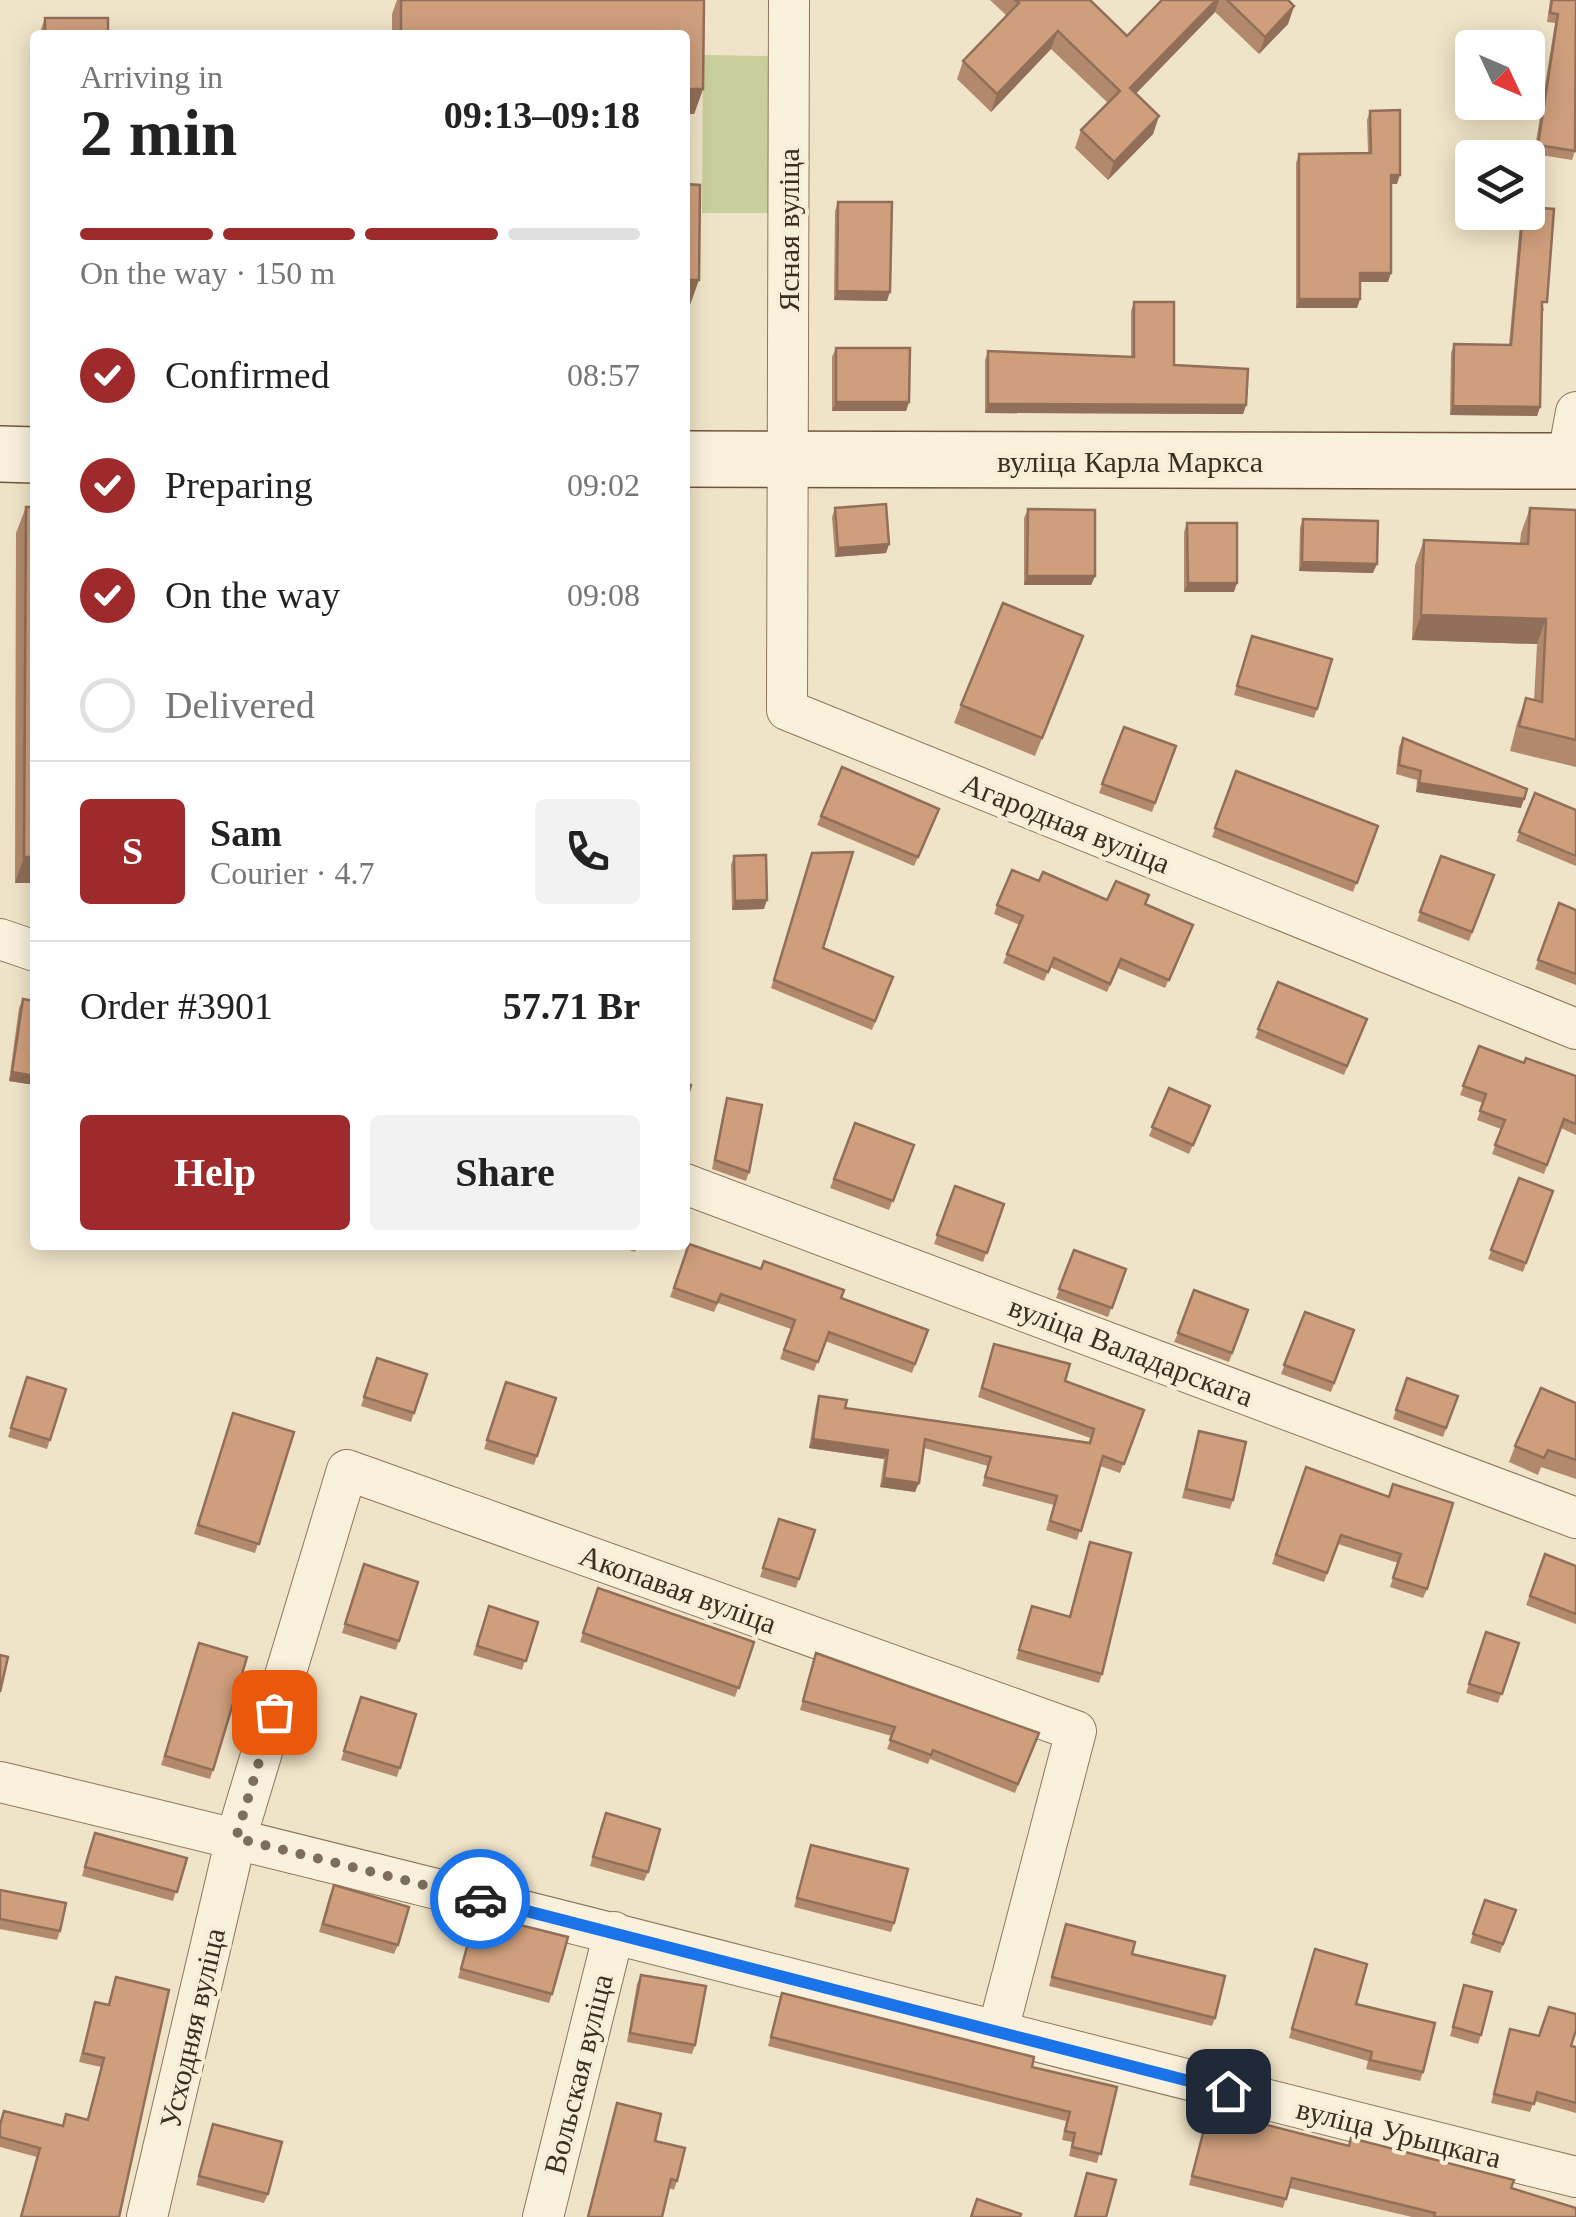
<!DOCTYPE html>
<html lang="en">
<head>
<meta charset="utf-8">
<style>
	:root { --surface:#fff; --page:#f2f2f2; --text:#222; --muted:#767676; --line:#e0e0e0; --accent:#9e2a2b }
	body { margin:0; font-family:Georgia,serif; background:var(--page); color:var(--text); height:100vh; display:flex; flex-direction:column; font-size:38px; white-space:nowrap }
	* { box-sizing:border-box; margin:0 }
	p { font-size:32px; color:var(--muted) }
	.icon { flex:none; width:55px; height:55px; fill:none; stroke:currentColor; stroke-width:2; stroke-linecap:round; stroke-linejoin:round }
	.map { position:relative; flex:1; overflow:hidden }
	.side { position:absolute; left:30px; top:30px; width:660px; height:1220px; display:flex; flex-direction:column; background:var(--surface); border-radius:10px; box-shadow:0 5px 25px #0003 }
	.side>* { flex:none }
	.needle { width:65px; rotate:134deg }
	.fabs { position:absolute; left:1455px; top:30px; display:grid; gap:20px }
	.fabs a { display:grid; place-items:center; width:90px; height:90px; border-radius:10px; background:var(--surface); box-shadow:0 5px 25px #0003; font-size:50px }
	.pin { position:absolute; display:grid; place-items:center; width:85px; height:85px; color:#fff; margin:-42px; border-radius:20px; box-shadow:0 5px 15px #0006 }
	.courier { position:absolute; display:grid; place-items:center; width:100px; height:100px; margin:-50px; border:8px solid #1a73e8; border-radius:50%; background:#fff; color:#222; box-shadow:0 2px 12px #0007 }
	.headline em { font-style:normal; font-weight:700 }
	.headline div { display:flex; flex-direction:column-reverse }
	.headline { display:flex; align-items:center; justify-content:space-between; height:170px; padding:0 50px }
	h1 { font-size:65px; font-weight:700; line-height:75px }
	.bar { display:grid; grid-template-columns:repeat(4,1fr); gap:15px 10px; align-content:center; height:120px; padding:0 50px }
	.bar i { height:12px; border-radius:8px; background:var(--line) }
	.bar .selected { background:var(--accent) }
	.bar p { grid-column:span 4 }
	.line { display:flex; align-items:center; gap:25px; padding:0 50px; border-top:2px solid var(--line) }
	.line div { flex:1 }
	.round { display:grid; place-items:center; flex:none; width:105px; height:105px; border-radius:10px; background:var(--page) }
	ol { padding:0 50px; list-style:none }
	li { display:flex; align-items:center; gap:30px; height:110px }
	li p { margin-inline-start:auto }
	li .icon { padding:10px; border-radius:50%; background:var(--accent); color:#fff; stroke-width:4 }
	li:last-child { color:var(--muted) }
	li i { width:55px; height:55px; border:5px solid var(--line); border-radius:50% }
	.action { display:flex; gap:20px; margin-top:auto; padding:20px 50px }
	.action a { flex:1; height:115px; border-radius:10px; background:var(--accent); color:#fff; font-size:40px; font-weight:700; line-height:115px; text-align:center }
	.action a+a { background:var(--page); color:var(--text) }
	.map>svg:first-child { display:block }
	.green { fill:#c9cf9b }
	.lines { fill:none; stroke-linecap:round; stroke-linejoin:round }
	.street-casing { stroke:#8d765c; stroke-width:42 }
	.secondary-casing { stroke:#6f573f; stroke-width:58 }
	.street { stroke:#faf1dc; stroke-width:40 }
	.secondary { stroke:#faf1dc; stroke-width:55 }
	.wall { fill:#b2896c }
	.shaded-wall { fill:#916f58 }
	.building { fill:#cf9f7d; stroke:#916f58; stroke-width:2.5 }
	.done { stroke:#7c6e5b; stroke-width:10; stroke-dasharray:0 18 }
	.route { stroke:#1a73e8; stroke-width:12 }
	.labels { text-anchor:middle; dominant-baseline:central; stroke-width:8; stroke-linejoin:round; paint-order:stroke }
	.street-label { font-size:30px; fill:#3d2e20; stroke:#f7eed8 }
</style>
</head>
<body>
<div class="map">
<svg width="1576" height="2217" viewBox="0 0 1576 2217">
	<rect width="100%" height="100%" fill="#f0e4c8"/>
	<!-- green -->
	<path class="green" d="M703,55l68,1 -1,157h-68z"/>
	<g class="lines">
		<defs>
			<g id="street">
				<path d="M789,0l-2,710 789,319"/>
				<path d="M1567,461l9,-49"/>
				<path d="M0,939l35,12"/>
				<path d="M685,1184l891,334"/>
				<path d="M0,1782c527,126 1050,265 1576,395"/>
				<path d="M147,2217l89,-379 111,-368 729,261 -79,303"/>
				<path d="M543,2217l71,-285"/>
			</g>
			<g id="secondary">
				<path d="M0,454l35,1"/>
				<path d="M685,459l891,2"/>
			</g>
		</defs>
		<!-- street casing -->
		<use href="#street" class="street-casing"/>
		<!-- secondary casing -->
		<use href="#secondary" class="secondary-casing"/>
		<!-- street -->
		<use href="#street" class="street"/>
		<!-- secondary -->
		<use href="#secondary" class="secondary"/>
	</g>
	<!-- wall -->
	<g class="wall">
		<path d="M397,0h307l-1,89 -9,25h-9v-79h-293v-21z"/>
		<path d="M990,0h100l37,36 35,-36h126l6,6 -6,18 -29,30 -44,-42 -79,81 23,23 -6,18 -45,46 -33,-32 6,-18 27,-27 -57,-54 -60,63 -34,-33 6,-18 44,-45z"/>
		<path d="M1550,0h26l-1,151 -3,9 -38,-6 21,-131 -8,-1z"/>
		<path d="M45,18l63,17h-69z"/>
		<path d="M35,46v349h-3l1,-343z"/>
		<path d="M1370,111l27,73h-6l-3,98h-28v17l-3,9h-61v-145l3,-9 69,-1 -1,-33z"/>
		<path d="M838,202l49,99 -53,-1 1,-89z"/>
		<path d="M1521,212h7l16,99h-2l-2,96 -3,9 -87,-1 1,-62 3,-9 55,1z"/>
		<path d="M1134,302l40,63 72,40 -3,9 -258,-1v-53l3,-9 143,6v-46z"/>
		<path d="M836,348l73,54 -3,9h-74v-54z"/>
		<path d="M26,507h9v376h-20l1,-350z"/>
		<path d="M835,508l54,36 -3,9 -51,4 -3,-40z"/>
		<path d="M1530,508l46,2v257l-66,-16 7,-28 9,-25 8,2 3,-56 -125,-4 3,-75 9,-25 96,3 1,-10z"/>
		<path d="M1028,509l67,67 -4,9h-67v-67z"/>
		<path d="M1303,519l70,54 -74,-2 1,-43z"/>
		<path d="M1187,523l47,69h-50v-60z"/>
		<path d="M1083,636l-48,120 -81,-33 7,-18z"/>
		<path d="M1249,645l68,64 -3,9 -80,-23z"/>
		<path d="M1124,727l52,19 -24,66 -53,-19z"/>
		<path d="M1403,738l118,70 -105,-16 1,-12 -21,-6 3,-27z"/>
		<path d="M842,767l94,51 -22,48 -97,-41z"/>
		<path d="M1236,771l142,55 -25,66 -141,-55z"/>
		<path d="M1535,793l41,17v56l-60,-25z"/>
		<path d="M734,856l30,53 -32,1 -1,-45z"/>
		<path d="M1441,856l53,19 -25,66 -52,-20z"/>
		<path d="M809,862l14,86 70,29 -21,53 -101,-42z"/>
		<path d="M1039,881l68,19 38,4 44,30 -24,54 -47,-20 -11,24 -57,-25 -6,14 -41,-18 17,-38 -26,-11 3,-9z"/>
		<path d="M1559,903l17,7v75l-41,-16z"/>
		<path d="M1278,982l89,37 -23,56 -89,-37z"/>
		<path d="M23,999l12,86 -26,-4 10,-73z"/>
		<path d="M1479,1046l45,17 52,13v59l-15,-7 -17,46 -52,-20 9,-25 -24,-9 6,-17 -23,-8z"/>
		<path d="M1169,1088l41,18 -21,48 -40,-18z"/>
		<path d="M727,1098l22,74 -3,9 -34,-12 12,-62z"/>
		<path d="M855,1123l59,22 -25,65 -59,-22z"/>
		<path d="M1519,1178l34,13 -30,81 -35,-13z"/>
		<path d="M955,1186l49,18 -21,58 -49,-18z"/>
		<path d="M689,1244l239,86 -16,43 -87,-32 -11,30 -34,-12 11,-30 -73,-26 -4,9 -44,-15z"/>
		<path d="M615,1245h22l-2,7z"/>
		<path d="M1074,1250l52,19 -18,48 -52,-19z"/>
		<path d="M1248,1310l-19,52 -55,-20 4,-9z"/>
		<path d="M1305,1312l49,18 -23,62 -50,-18z"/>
		<path d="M994,1344l71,37 79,29 -24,63 -20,-7 -23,74 -31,-10 8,-25 -72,-19 6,-20 -64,-18 -9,44 -35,-5 4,-28 -75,-11 7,-43 3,-9 26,12 244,34 1,-4 -112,-41z"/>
		<path d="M377,1358l50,16 -16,48 -50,-16z"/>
		<path d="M27,1377l39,12 -19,60 -39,-12z"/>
		<path d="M1407,1378l51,18 -15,41 -50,-18z"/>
		<path d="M506,1382l31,74 -3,9 -50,-16z"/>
		<path d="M1576,1403v76l-35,-12 -3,8 -29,-13 6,-16z"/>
		<path d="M233,1413l61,19 -39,121 -61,-19z"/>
		<path d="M1199,1431l34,69 -3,9 -48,-11z"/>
		<path d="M1306,1467l83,30 38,92 -4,9 -33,-11 8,-24 -60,-19 -14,38 -52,-18z"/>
		<path d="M779,1519l36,11 -19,58 -36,-11z"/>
		<path d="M1090,1542l12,132 -3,9 -83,-24 16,-53 37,11z"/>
		<path d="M1545,1554l31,12v58l-50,-19z"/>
		<path d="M364,1564l54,18 -22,68 -54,-17z"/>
		<path d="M598,1588l156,54 -19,55 -155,-55z"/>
		<path d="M489,1606l49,16 -16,48 -49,-15z"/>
		<path d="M1486,1632l33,11 -21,60 -32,-10z"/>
		<path d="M196,1652l17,118 -3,9 -49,-14z"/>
		<path d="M816,1653l223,80 -24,60 -85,-34 -2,5 -41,-15 5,-13 -92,-26z"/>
		<path d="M361,1697l55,17 -19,63 -56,-17z"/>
		<path d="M602,1822l46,50 -4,9 -54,-15z"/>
		<path d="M91,1842l96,16 -14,43 -91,-25z"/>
		<path d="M811,1845l83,78 -3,9 -97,-25z"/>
		<path d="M0,1890l60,41 -3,9 -57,-11z"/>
		<path d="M330,1894l68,51 -4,9 -75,-22z"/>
		<path d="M1485,1900l31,10 -16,43 -30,-10z"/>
		<path d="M476,1914l76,80 -3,9 -91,-25z"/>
		<path d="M1066,1924l66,30 83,64 -3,8 -163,-40z"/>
		<path d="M1312,1958l111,114 -3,9 -54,-12 2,-8 -79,-23z"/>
		<path d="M641,1975l54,70 -3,9 -65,-12 10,-58z"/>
		<path d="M116,1977l3,240h-98l16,-60 -37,-10v-25l4,-11 58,15 4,-12 21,5 14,-52 -22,-5 16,-60 13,3z"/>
		<path d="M1464,1985l17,50 -3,9 -28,-8z"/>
		<path d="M782,1993l250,74 85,20 -20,76 -28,-7 3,-14 -10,-2 4,-19 -298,-75z"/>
		<path d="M1510,2029l66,18v66l-42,-12 -4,11 -39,-9z"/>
		<path d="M617,2103l38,38 22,40 -3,9 -5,-2 -7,29h-75z"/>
		<path d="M1209,2110l139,35 3,-7 160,50 65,29h-164l-123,-29 -6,20 -94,-23z"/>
		<path d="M213,2124l55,70 -4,9 -68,-18z"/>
	</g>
	<!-- shaded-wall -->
	<g class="shaded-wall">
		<path d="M1216,0h3l-4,12 -91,94 6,-18z"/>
		<path d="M1294,6l-6,18 -29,30 6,-17z"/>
		<path d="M1058,31l-7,18 -60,63 6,-18z"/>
		<path d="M685,89h18l-9,25h-9z"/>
		<path d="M1159,116l-6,18 -45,46 6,-18z"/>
		<path d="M1391,175h9l-3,9h-9z"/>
		<path d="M1360,273h31l-3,9h-31z"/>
		<path d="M685,280h14l-9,25h-5z"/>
		<path d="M837,291l53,1 -3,9 -53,-1z"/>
		<path d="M1299,299h61l-3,9h-61z"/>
		<path d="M836,402h73l-3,9h-74z"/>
		<path d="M988,404l258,1 -3,9 -258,-1z"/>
		<path d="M1453,406l87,1 -3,9 -87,-1z"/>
		<path d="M889,544l-3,9 -51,4 3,-9z"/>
		<path d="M1302,562l75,2 -4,9 -74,-2z"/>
		<path d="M1027,576h68l-4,9h-67z"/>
		<path d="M1188,583h49l-3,9h-50z"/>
		<path d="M1421,615l125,4 -9,25 -125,-4z"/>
		<path d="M1419,783l105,16 -3,9 -105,-16z"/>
		<path d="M24,857h11v26h-20z"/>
		<path d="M767,900l-3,9 -32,1 3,-9z"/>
		<path d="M12,1072l23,4v9l-26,-4z"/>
		<path d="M813,1439l75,11 -4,9 -75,-11z"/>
		<path d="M884,1478l35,5 -4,9 -35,-5z"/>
	</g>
	<!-- building -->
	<g class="building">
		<path d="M401,0h303l-1,89h-18v-54h-284z"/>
		<path d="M1015,0h75l37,36 35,-36h54l-86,88 29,28 -45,46 -33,-32 39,-39 -62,-60 -61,63 -34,-33 56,-58z"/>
		<path d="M1227,0h61l6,6 -29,31z"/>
		<path d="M1552,0h24l-1,151 -37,-6 20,-131 -8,-1z"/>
		<rect x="45" y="18" width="63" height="17"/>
		<path d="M1400,110v65h-9v98h-31v26h-61v-145l72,-1 -1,-42z"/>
		<path d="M685,184l15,1 -1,95h-14z"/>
		<path d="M838,202h54l-2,90 -53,-1z"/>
		<path d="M1528,207l26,2 -7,93h-5l-2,105 -87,-1 1,-62 57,1 12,-133h5z"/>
		<path d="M1134,302h40v63l74,4 -2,36 -258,-1v-53l146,6z"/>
		<path d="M836,348h74l-1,54h-73z"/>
		<path d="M886,504l3,40 -51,4 -3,-40z"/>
		<path d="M26,507h9v350h-11z"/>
		<path d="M1530,508l46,2v230l-57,-14 7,-28 16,4 4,-83 -125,-4 3,-75 104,4z"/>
		<path d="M1028,509l67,1v66h-68z"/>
		<path d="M1303,519l75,2 -1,43 -75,-2z"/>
		<path d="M1187,523h50v60h-49z"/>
		<path d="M1003,603l80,33 -41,102 -81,-33z"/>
		<path d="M1252,636l80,23 -15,50 -80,-23z"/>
		<path d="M685,656h3l-2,59h-1z"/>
		<path d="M1124,727l52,19 -21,57 -53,-19z"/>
		<path d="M1403,738l124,51 -3,10 -105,-16 2,-12 -22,-6z"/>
		<path d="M842,767l97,42 -21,48 -97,-41z"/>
		<path d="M1236,771l142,55 -21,57 -142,-55z"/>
		<path d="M1535,793l41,17v46l-57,-24z"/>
		<path d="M853,852l-30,96 70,29 -18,44 -101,-41 38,-127z"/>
		<path d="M766,855l1,45 -32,1 -1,-45z"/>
		<path d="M1441,856l53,19 -22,57 -52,-20z"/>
		<path d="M1012,870l27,11 4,-9 64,28 9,-19 33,14 -4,9 48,21 -24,55 -48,-21 -11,25 -56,-26 -6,14 -41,-18 16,-38 -26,-11z"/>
		<path d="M1559,903l17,7v64l-38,-14z"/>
		<path d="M1278,982l89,37 -20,47 -89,-37z"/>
		<path d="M23,999l12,2v75l-23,-4z"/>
		<path d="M1479,1046l45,17 2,-5 50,18v48l-12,-5 -17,46 -52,-20 10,-25 -25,-9 6,-17 -23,-8z"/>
		<path d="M685,1083l6,2 -6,19z"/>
		<path d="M1169,1088l41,18 -17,39 -41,-18z"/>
		<path d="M727,1098l35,7 -13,67 -34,-12z"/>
		<path d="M855,1123l59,22 -21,56 -59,-22z"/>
		<path d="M1519,1178l34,13 -27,72 -35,-13z"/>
		<path d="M955,1186l49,18 -17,49 -50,-18z"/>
		<path d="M689,1244l72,25 3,-8 80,29 -3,8 87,32 -13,34 -86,-32 -11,30 -34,-12 11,-30 -74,-26 -4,9 -43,-15z"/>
		<path d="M1074,1250l52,19 -14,39 -53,-19z"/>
		<path d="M1194,1290l54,20 -16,43 -54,-20z"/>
		<path d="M1305,1312l49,18 -20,53 -50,-18z"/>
		<path d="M994,1344l76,20 -5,17 79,29 -20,54 -21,-8 -22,75 -31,-10 7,-25 -72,-19 6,-20 -66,-18 -6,44 -35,-5 4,-28 -75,-11 6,-43 28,4 -2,8 245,35 4,-14 -112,-41z"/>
		<path d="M377,1358l50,16 -13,39 -50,-16z"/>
		<path d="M27,1377l39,12 -16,51 -39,-12z"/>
		<path d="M1407,1378l51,18 -12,32 -50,-18z"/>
		<path d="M506,1382l50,16 -19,58 -50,-16z"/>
		<path d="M1541,1388l35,15v57l-28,-10 -4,8 -29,-12z"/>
		<path d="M233,1413l61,19 -35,112 -61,-19z"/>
		<path d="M1199,1431l47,11 -13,58 -47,-11z"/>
		<path d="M1306,1467l83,30 4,-13 60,19 -26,86 -34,-11 8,-24 -60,-19 -14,38 -51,-18z"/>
		<path d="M779,1519l36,11 -16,49 -36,-11z"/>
		<path d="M1090,1542l41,11 -29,121 -83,-24 13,-44 38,11z"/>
		<path d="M1545,1554l31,12v48l-46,-18z"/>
		<path d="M364,1564l54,18 -19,59 -54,-17z"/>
		<path d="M598,1588l156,54 -15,46 -156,-55z"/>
		<path d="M489,1606l49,16 -12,39 -49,-15z"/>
		<path d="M1486,1632l33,11 -17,51 -33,-10z"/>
		<path d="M199,1643l48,14 -34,113 -48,-14z"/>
		<path d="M816,1653l223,80 -21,51 -85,-34 -2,5 -41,-15 5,-13 -92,-26z"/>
		<path d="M0,1655l8,2 -8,35z"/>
		<path d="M361,1697l55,17 -16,54 -56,-17z"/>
		<path d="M606,1813l54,16 -12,43 -55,-15z"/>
		<path d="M95,1833l92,25 -10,34 -92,-25z"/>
		<path d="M811,1845l97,24 -14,54 -97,-25z"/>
		<path d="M334,1885l75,22 -11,38 -75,-21z"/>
		<path d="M0,1890l66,13 -6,28 -60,-12z"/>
		<path d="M1485,1900l31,10 -13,34 -30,-10z"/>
		<path d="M476,1914l92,23 -16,57 -91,-25z"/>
		<path d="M1066,1924l69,18 -3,12 93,22 -10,42 -163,-41z"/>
		<path d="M1315,1949l52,15 -11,40 79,19 -12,49 -53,-12 2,-8 -80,-23z"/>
		<path d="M641,1975l65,11 -11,59 -65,-12z"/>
		<path d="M116,1977l53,13 -50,227h-98l19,-69 -40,-11v-12l4,-14 59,15 3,-12 22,6 16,-62 -21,-5 12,-51 14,3z"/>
		<path d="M1464,1985l28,7 -11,43 -28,-8z"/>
		<path d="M782,1993l252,64 -2,10 85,20 -16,67 -29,-7 3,-14 -10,-2 5,-19 -299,-75z"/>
		<path d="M1549,2007l27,7v16l-5,16 5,1v56l-39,-11 -3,12 -40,-10 16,-65 29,7z"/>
		<path d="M617,2103l44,11 -6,27 30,7 -8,33 -6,-2 -9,38h-74z"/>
		<path d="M1209,2110l140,36 2,-8 163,42 -3,8 65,20v9h-142l1,-4 -143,-35 -6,21 -94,-23z"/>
		<path d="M213,2124l69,18 -14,52 -69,-18z"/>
		<path d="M1087,2173l29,7 -10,37h-31z"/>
		<path d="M977,2199l44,15 -1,3h-49z"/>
	</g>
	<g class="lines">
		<!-- done -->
		<path class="done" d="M274,1712l-38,126 244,61"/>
		<!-- route -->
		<path class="route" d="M480,1899l748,192"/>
	</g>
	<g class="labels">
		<!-- street labels -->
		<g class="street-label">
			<text transform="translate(788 230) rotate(-90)">Ясная вуліца</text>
			<text x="1130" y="461">вуліца Карла Маркса</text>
			<text transform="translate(1066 823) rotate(22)">Агародная вуліца</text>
			<text transform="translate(1131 1351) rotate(21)">вуліца Валадарскага</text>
			<text transform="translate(678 1589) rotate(20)">Акопавая вуліца</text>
			<text transform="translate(192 2028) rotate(-77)">Усходняя вуліца</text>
			<text transform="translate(578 2074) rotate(-76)">Вольская вуліца</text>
			<text transform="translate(1399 2133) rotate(14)">вуліца Урыцкага</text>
		</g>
	</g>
</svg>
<div class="fabs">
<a><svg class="needle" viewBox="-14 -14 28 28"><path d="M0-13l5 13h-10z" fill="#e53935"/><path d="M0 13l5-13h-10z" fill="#767676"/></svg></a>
<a><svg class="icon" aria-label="layers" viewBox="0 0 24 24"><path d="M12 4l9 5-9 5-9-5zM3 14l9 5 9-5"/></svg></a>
</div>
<div class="pin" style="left:274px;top:1712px;background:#ea580c"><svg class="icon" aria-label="bag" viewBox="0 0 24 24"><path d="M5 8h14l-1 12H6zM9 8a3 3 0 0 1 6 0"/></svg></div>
<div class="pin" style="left:1228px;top:2091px;background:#1f2937"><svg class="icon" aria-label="home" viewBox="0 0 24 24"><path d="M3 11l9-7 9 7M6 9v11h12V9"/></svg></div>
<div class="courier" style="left:480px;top:1899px"><svg class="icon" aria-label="car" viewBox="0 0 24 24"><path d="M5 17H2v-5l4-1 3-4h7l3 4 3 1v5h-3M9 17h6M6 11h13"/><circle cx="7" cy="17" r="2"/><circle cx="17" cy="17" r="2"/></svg></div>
<section class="side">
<div class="headline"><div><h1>2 min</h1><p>Arriving in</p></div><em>09:13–09:18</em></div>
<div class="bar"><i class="selected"></i><i class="selected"></i><i class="selected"></i><i></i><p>On the way · 150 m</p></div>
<ol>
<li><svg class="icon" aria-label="check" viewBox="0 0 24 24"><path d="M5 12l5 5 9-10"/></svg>Confirmed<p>08:57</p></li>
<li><svg class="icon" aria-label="check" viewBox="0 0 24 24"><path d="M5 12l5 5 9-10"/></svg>Preparing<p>09:02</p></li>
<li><svg class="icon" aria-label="check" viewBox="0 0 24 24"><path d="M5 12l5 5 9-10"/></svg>On the way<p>09:08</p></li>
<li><i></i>Delivered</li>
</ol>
<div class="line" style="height:180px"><b class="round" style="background:var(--accent);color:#fff">S</b><div><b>Sam</b><p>Courier · 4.7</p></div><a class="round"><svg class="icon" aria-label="phone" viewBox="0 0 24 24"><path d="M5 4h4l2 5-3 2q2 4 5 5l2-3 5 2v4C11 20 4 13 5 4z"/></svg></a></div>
<div class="line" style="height:130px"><div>Order #3901</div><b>57.71 Br</b></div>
<div class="action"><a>Help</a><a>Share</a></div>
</section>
</div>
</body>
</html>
